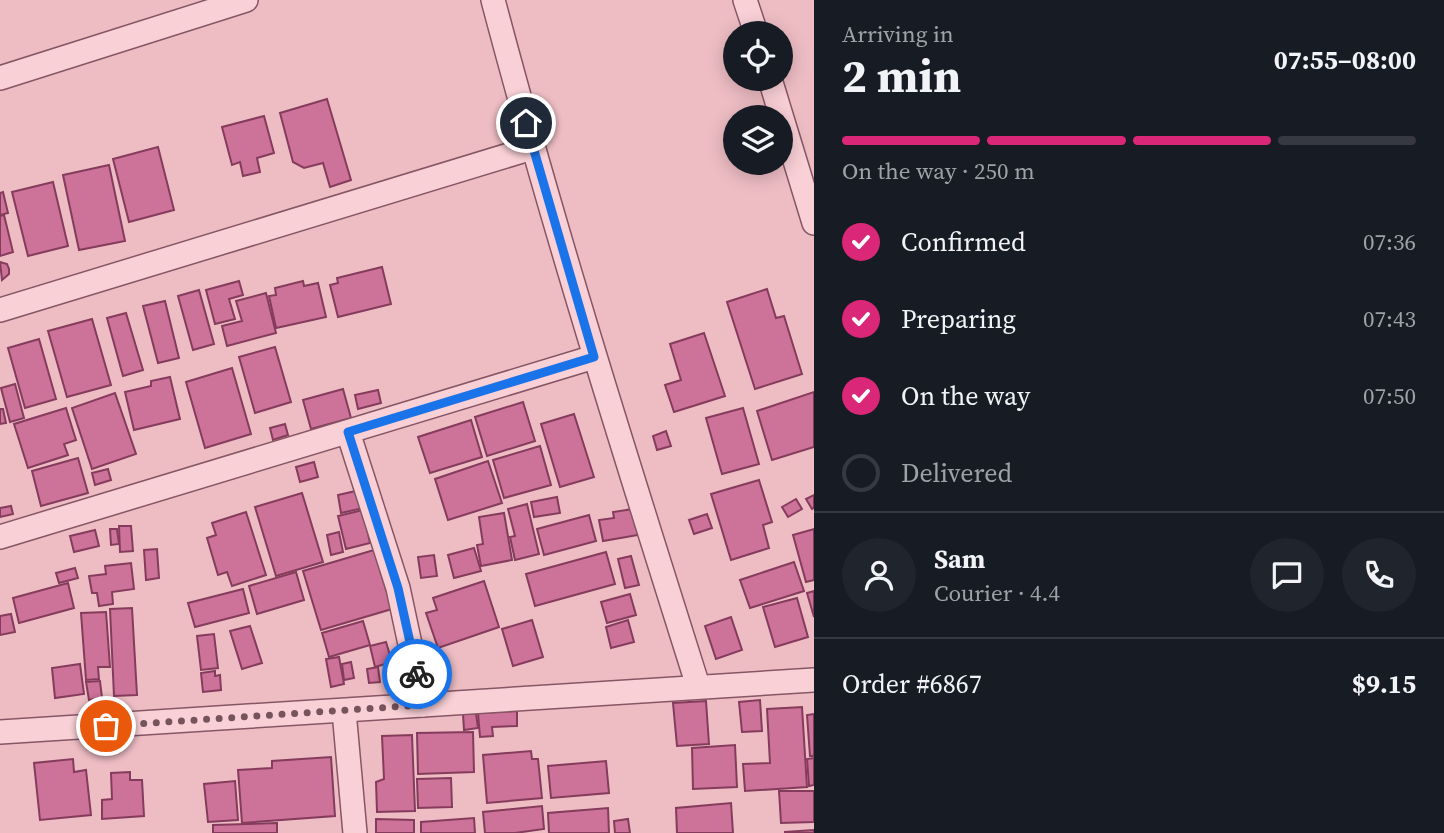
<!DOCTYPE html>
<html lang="en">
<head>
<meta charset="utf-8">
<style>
	:root { --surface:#171b24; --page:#20242c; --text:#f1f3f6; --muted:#9ea1a6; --line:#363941; --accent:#db2777 }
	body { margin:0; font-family:"Source Serif 4",serif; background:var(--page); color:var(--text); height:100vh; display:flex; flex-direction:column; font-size:26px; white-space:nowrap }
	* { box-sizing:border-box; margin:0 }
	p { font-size:23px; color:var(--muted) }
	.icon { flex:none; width:38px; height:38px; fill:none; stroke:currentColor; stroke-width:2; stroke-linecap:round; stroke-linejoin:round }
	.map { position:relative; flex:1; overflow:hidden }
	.drawer { display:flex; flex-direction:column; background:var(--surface); width:630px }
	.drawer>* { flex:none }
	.controls { position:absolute; left:723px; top:21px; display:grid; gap:14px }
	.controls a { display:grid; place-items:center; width:70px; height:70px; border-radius:50%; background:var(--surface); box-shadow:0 4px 18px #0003; font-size:35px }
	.pin { position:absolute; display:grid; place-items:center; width:60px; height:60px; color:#fff; margin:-30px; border:4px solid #fff; border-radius:50%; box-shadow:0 2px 7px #0007 }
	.courier { position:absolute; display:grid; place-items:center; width:70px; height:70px; margin:-35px; border:5px solid #1a73e8; border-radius:50%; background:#fff; color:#222; box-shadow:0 2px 9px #0007 }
	.headline em { font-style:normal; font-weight:700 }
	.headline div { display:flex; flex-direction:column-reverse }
	.headline { display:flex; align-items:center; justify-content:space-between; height:119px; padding:0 28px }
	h1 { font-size:46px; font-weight:700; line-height:52px }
	.bar { display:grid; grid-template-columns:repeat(4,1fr); gap:10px 7px; align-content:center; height:84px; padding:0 28px }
	.bar i { height:9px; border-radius:5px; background:var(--line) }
	.bar .on { background:var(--accent) }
	.bar p { grid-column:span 4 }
	.line { display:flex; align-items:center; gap:18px; padding:0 28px; border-top:2px solid var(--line) }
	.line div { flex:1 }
	.round { display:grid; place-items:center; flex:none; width:74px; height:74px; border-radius:37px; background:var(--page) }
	ol { padding:0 28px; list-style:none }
	li { display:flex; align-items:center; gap:21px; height:77px }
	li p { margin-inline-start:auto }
	li .icon { padding:7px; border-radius:50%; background:var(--accent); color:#fff; stroke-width:4 }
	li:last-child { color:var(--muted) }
	li i { width:38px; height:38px; border:4px solid var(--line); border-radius:50% }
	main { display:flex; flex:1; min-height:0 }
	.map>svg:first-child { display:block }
	.building { fill:#cd7299; stroke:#853c5c; stroke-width:2 }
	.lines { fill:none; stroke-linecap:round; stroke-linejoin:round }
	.minor-casing { stroke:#865665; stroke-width:26 }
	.minor { stroke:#f9d0d6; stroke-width:23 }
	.done { stroke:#76545c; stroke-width:7; stroke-dasharray:0 12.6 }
	.route { stroke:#1a73e8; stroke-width:9 }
</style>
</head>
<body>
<main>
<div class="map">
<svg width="814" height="833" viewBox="0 0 814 833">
	<rect width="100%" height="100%" fill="#eebdc4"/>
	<!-- building -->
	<g class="building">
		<path d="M327,99l24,81 -21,7 -7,-24 -19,5 -11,-6 -13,-49z"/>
		<path d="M264,116l10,37 -17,5 3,14 -17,4 -3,-14 -8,3 -10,-38z"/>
		<path d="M158,147l16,63 -45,12 -16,-63z"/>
		<path d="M109,165l16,76 -46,9 -16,-75z"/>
		<path d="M53,182l15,64 -40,10 -16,-64z"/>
		<path d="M3,192l5,21 -8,2v-22z"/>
		<path d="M4,215l9,37 -13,4v-40z"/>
		<path d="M0,262l7,2 2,5v5l-7,6z"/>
		<path d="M382,267l9,37 -53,13 -8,-32 8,-2 -1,-5z"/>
		<path d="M239,281l4,14 -14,4 6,20 -20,5 -9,-34z"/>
		<path d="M303,281l1,5 14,-3 8,34 -50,11 -7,-32 7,-1 -1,-7z"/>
		<path d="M767,289l9,29 8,-2 18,58 -47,15 -28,-87z"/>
		<path d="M199,290l15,54 -21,6 -15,-54z"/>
		<path d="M266,293l10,40 -49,13 -5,-20 20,-5 -6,-20z"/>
		<path d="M165,301l14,57 -21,5 -15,-57z"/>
		<path d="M126,313l17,57 -20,6 -16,-58z"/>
		<path d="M92,319l19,66 -44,12 -19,-66z"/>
		<path d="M704,333l21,63 -51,16 -9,-27 16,-5 -11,-36z"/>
		<path d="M39,339l17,60 -31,9 -17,-60z"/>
		<path d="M275,347l16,55 -36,11 -16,-56z"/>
		<path d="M232,368l19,66 -46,14 -19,-66z"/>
		<path d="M170,377l10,42 -46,11 -9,-38 26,-6v-5z"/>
		<path d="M15,384l9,34 -14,4 -9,-34z"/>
		<path d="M343,389l8,29 -40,11 -8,-29z"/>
		<path d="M378,390l3,13 -23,6 -3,-14z"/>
		<path d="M814,392v55l-42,13 -15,-49z"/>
		<path d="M115,393l21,61 -44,15 -20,-61z"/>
		<path d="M523,402l12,39 -48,15 -12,-39z"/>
		<path d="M66,408l10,32 -12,4 4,11 -40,13 -14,-44z"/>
		<path d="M743,408l16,56 -37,10 -16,-56z"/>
		<path d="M0,409h3l3,14 -6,1z"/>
		<path d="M574,414l20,63 -34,10 -19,-63z"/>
		<path d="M471,420l11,37 -52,16 -12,-36z"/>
		<path d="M285,424l3,11 -15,5 -3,-12z"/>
		<path d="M666,431l5,15 -14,4 -4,-14z"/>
		<path d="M540,446l11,39 -47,13 -11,-38z"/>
		<path d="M78,458l10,35 -47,13 -9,-35z"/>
		<path d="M488,461l14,42 -54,17 -13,-41z"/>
		<path d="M314,462l4,15 -18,5 -4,-15z"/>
		<path d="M108,469l3,11 -16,5 -3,-12z"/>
		<path d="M759,480l13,42 -9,3 6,23 -38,12 -20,-66z"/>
		<path d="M360,490l3,18 -22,5 -3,-18z"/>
		<path d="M302,493l21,69 -47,14 -21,-69z"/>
		<path d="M814,495v13l-2,1 -6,-10z"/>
		<path d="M557,497l3,16 -26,4 -3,-15z"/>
		<path d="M796,499l6,10 -14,8 -6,-10z"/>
		<path d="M527,504l12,50 -24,6 -5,-23 5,-1 -7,-27z"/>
		<path d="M11,506l2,8 -13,3v-9z"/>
		<path d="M633,509l5,26 -35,6 -4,-21 15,-2 -1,-6z"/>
		<path d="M363,510l7,33 -24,6 -8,-33z"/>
		<path d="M246,512l20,63 -34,11 -5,-14 -9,3 -11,-37 9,-3 -4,-12z"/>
		<path d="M504,513l8,47 -31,6 -4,-21 6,-1 -4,-27z"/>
		<path d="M707,514l5,14 -18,6 -5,-14z"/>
		<path d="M589,515l7,26 -52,14 -7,-26z"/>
		<path d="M119,526h12l2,25 -13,1z"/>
		<path d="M110,529h7l2,15 -8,1z"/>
		<path d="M814,529v51l-8,2 -13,-47z"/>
		<path d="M95,530l4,16 -25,6 -4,-16z"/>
		<path d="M339,532l4,20 -12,3 -4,-20z"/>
		<path d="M474,548l7,23 -27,7 -6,-23z"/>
		<path d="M157,549l2,29 -13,2 -2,-30z"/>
		<path d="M374,550l18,59 -71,21 -18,-59z"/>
		<path d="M606,552l9,32 -80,22 -9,-32z"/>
		<path d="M434,555l3,21 -16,2 -3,-21z"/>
		<path d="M631,556l8,29 -14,3 -7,-29z"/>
		<path d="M794,562l10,29 -54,17 -10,-28z"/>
		<path d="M131,563l3,26 -22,3 1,12 -14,2 -2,-13h-5l-3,-17 17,-2 -1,-8z"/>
		<path d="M75,568l3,10 -19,5 -3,-10z"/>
		<path d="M296,572l8,28 -47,14 -8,-28z"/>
		<path d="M484,581l15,46 -61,21 -12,-35 11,-3 -4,-12z"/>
		<path d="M68,583l6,25 -55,15 -6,-25z"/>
		<path d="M243,589l6,24 -54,14 -7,-24z"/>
		<path d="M814,591v26l-7,-24z"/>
		<path d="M630,594l6,21 -29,8 -6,-21z"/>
		<path d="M797,598l11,39 -33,10 -12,-40z"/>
		<path d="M132,608l5,87 -23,1 -4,-87z"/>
		<path d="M106,612l4,55h-12l1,12 -13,1 -5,-67z"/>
		<path d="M11,614l4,18 -15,3v-19z"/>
		<path d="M731,617l11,33 -26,9 -11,-33z"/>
		<path d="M532,620l11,37 -30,9 -11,-37z"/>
		<path d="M628,620l6,22 -23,6 -5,-21z"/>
		<path d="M363,621l7,24 -41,12 -7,-24z"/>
		<path d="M250,626l12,37 -20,6 -12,-38z"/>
		<path d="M214,634l4,34 -17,2 -4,-34z"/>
		<path d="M386,642l6,20 -17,5 -5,-21z"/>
		<path d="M339,657l5,27 -13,3 -5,-28z"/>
		<path d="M351,662l3,16 -10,2 -2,-16z"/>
		<path d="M80,664l4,30 -29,4 -3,-30z"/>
		<path d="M378,667l2,15 -11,1 -2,-14z"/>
		<path d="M215,671v5l5,-1 1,15 -18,2 -2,-19z"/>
		<path d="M100,681l2,17 -13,2 -3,-18z"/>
		<path d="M760,700l2,31 -20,1 -3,-30z"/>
		<path d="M706,701l3,43 -32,2 -4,-43z"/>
		<path d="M802,707l5,80 -62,4 -2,-27 27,-1 -3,-54z"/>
		<path d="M517,711v15l-25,1 1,9 -13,1 -2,-24z"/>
		<path d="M476,713l2,15 -14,2 -1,-16z"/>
		<path d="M814,714v42h-4l-3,-41z"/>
		<path d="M473,732l1,40 -56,2 -1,-41z"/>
		<path d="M412,735l3,76 -38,1 -1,-30 8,-3 -2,-43z"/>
		<path d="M735,745l2,42 -44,2 -1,-41z"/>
		<path d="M531,751l1,8h6l4,39 -55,5 -4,-48z"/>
		<path d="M331,757l4,59 -93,7 -4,-53 34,-2v-7z"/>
		<path d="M814,758v27l-5,1 -2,-27z"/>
		<path d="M73,759l1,13 12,-2 5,45 -51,5 -6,-57z"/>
		<path d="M606,761l3,32 -58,5 -3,-32z"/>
		<path d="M130,772v8h12l2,36 -42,3v-19l10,-1 -1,-26z"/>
		<path d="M451,778l1,29 -34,1 -1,-29z"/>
		<path d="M235,781l3,39 -30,2 -4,-38z"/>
		<path d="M779,791h35v31l-33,1z"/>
		<path d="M731,803l2,30h-56l-1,-25z"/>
		<path d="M542,806l2,23 -29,4h-30l-2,-21z"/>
		<path d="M608,808l1,25h-60l-1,-20z"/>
		<path d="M474,818l1,15h-54v-11z"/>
		<path d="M376,819l38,1v13h-38z"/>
		<path d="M628,819l2,14h-15l-1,-12z"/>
		<path d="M277,823v10h-64v-8z"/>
		<path d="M814,830v3h-29v-1z"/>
	</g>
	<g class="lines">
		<defs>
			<g id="minor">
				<path d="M493,0c61,231 133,458 205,686"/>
				<path d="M745,0l11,33"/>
				<path d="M0,78l246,-78"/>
				<path d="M770,79l44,144"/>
				<path d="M0,310l532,-162"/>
				<path d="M348,432l50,156 25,117"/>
				<path d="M0,537l594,-180"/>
				<path d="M344,711l11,122"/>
				<path d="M0,732l814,-52"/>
			</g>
		</defs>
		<!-- minor casing -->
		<use href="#minor" class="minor-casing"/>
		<!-- minor -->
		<use href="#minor" class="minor"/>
	</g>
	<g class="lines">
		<!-- done -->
		<path class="done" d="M106,726l317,-21 -6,-31"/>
		<!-- route -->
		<path class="route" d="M417,674l-19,-86 -50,-156 246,-75 -68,-234"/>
	</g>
</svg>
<div class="controls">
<a><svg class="icon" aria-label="locate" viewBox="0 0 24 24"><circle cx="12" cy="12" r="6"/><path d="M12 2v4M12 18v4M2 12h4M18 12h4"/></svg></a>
<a><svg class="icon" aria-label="layers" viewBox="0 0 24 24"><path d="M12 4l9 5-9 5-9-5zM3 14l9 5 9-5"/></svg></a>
</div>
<div class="pin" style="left:106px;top:726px;background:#ea580c"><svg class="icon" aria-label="bag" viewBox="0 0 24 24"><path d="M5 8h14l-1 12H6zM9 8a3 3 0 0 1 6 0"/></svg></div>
<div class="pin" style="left:526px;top:123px;background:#1f2937"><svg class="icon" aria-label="home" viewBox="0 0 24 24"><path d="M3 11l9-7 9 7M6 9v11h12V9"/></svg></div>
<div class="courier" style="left:417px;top:674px"><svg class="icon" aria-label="bike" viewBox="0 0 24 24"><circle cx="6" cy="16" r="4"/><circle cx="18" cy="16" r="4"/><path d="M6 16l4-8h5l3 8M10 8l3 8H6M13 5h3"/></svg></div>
</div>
<section class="drawer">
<div class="headline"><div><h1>2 min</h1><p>Arriving in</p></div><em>07:55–08:00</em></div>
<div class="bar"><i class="on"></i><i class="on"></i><i class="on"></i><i></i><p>On the way · 250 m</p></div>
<ol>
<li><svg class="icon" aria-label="check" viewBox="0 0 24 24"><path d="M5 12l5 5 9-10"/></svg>Confirmed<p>07:36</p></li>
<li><svg class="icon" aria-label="check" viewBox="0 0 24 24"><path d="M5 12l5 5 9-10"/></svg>Preparing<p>07:43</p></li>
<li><svg class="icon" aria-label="check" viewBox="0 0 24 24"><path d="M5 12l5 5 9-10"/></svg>On the way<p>07:50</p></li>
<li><i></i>Delivered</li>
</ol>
<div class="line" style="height:126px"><a class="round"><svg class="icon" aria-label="person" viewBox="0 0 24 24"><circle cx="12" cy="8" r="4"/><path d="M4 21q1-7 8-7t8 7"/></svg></a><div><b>Sam</b><p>Courier · 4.4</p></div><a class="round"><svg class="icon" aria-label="chat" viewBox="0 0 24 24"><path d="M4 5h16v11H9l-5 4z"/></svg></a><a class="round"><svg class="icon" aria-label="phone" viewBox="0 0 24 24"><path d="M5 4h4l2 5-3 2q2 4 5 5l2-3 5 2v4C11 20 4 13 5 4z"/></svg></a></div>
<div class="line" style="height:91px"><div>Order #6867</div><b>$9.15</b></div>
</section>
</main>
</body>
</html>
